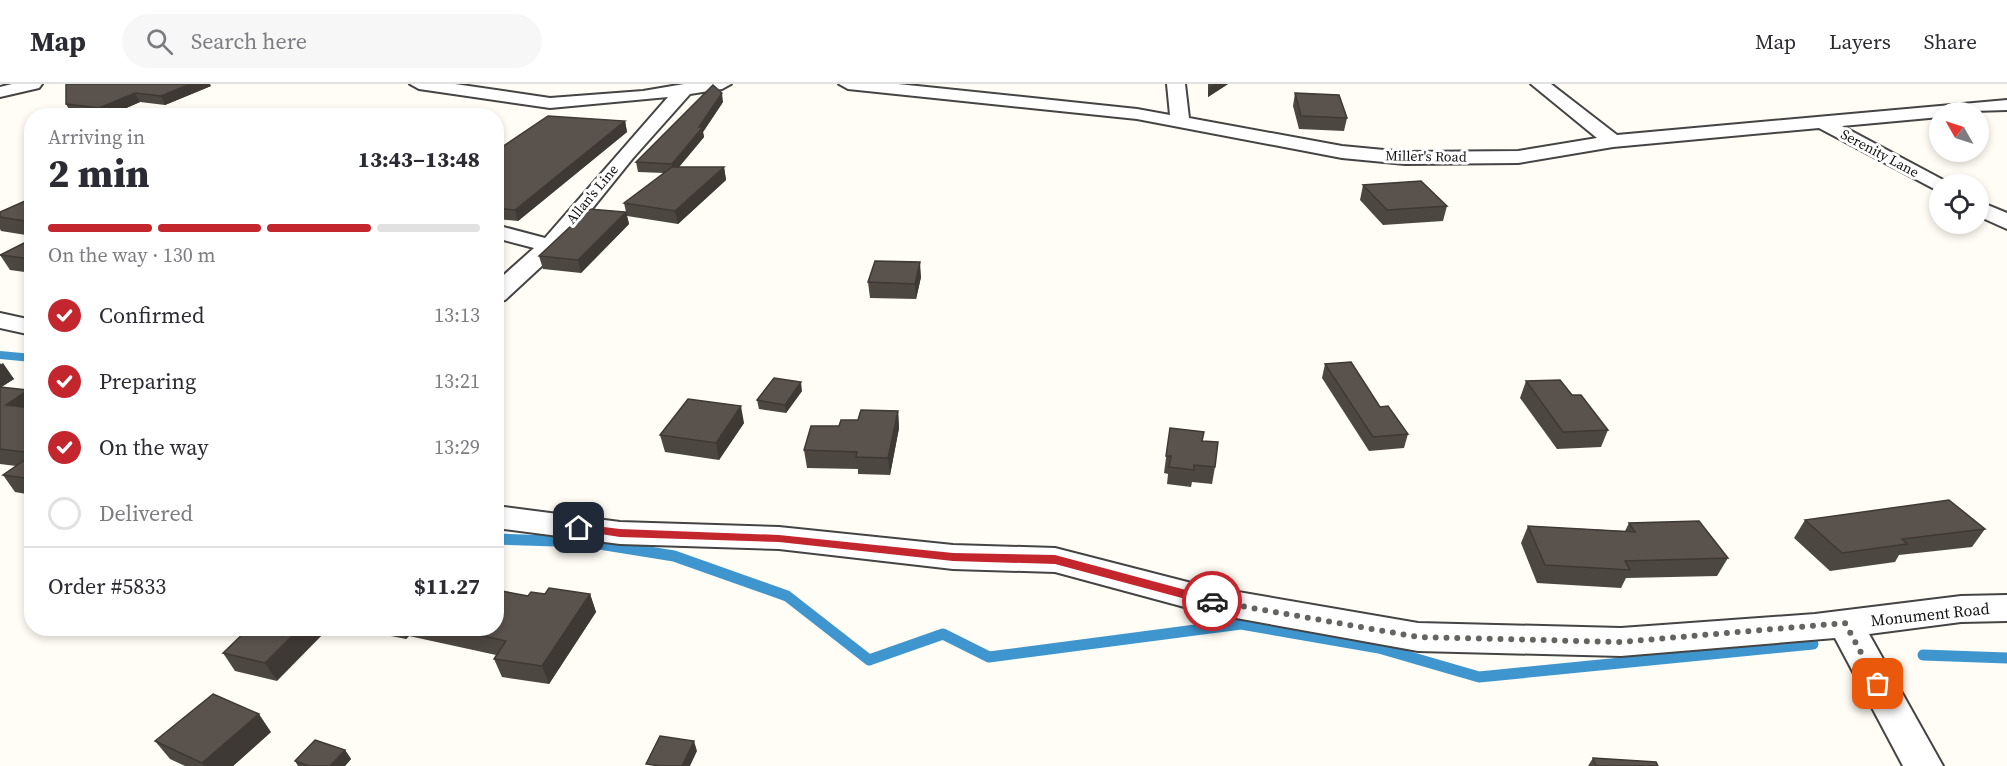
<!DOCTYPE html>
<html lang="en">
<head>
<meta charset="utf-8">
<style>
	:root { --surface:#fff; --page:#f7f7f7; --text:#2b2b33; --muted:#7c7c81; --line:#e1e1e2; --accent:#c4262e }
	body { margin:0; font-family:"Source Serif 4",serif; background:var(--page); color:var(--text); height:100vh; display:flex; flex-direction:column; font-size:22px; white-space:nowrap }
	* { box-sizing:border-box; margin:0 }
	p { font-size:20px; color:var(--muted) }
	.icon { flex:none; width:33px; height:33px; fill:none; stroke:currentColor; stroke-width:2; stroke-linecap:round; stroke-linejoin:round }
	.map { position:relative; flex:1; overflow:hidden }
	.panel { position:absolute; left:24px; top:24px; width:480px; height:528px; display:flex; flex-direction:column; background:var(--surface); border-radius:24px; box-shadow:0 3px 9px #0003 }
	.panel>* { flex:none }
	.needle { width:39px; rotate:309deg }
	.controls { position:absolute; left:1929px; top:18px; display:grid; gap:12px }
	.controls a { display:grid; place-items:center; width:60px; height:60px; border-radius:50%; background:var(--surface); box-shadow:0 3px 9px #0003; font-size:30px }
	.pin { position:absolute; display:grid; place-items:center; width:51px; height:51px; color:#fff; margin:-26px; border-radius:12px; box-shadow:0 3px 9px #0006 }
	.courier { position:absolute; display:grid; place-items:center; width:60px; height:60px; margin:-30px; border:4px solid #c4262e; border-radius:50%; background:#fff; color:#222; box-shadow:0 2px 8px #0007 }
	.head em { font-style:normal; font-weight:800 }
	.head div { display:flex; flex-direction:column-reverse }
	.head { display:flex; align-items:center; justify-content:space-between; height:102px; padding:0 24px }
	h1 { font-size:39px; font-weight:800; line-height:45px }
	.bar { display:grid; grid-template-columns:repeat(4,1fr); gap:9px 6px; align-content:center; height:72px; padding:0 24px }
	.bar i { height:8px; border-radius:4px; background:var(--line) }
	.bar .active { background:var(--accent) }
	.bar p { grid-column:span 4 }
	.line { display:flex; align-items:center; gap:15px; padding:0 24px; border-top:2px solid var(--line) }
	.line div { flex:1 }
	ol { padding:0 24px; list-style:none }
	li { display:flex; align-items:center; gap:18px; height:66px }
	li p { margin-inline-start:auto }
	li .icon { padding:6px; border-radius:50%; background:var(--accent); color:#fff; stroke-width:4 }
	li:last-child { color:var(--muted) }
	li i { width:33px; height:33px; border:3px solid var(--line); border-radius:50% }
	header { display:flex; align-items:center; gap:36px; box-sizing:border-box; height:84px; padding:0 30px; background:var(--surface); border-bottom:2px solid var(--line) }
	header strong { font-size:28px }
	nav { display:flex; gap:33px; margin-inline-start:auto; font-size:21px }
	.search { width:420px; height:54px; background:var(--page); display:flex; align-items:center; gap:15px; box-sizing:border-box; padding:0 21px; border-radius:33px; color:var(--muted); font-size:22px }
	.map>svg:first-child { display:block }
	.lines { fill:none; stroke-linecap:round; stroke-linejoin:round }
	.stream-far1 { stroke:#3f96cf; stroke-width:8 }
	.stream { stroke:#3f96cf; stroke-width:11 }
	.minor-casing { stroke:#444; stroke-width:4 }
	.minor { fill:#fff; fill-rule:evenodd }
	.wall { fill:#4d4742 }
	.shaded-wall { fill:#3f3936 }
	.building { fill:#5a524d; stroke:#3f3936; stroke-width:1.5 }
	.route { fill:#c4262e }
	.done { stroke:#646461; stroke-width:6; stroke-dasharray:0 10.8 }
	.labels { text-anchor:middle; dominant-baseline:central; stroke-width:6; stroke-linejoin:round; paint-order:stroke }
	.far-street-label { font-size:14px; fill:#111; stroke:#fff }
	.street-label { font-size:16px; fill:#111; stroke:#fff }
</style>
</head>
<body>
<header>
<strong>Map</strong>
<div class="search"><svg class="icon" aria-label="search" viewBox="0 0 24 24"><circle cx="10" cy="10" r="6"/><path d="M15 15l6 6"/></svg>Search here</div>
<nav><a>Map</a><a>Layers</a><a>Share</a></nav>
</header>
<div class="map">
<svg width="2007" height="682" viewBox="0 0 2007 682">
	<rect width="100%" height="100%" fill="#fffdf5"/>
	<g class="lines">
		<!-- stream-far1 -->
		<path class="stream-far1" d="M0,271l32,3"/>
		<!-- stream -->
		<g class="stream">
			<path d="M496,455l91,3 87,14 113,40 82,64 74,-26 46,23 252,-33 138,24 100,29 334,-33"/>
			<path d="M1923,571l84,3"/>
		</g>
		<defs>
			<g id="minor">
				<path d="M12,0h30l-3,4 -39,9v-10z"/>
				<path d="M410,0h45l95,14 93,-7 41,-7h47l-9,5 -32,5 -57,64 -75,93 -53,49 -9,2v-20l38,-34 -38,-10v-13l49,13 123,-141 -118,11 -131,-19z"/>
				<path d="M839,0h59l239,25 33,6 -3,-31h18l4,34 153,28 63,6 113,-1 79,-13 -66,-54h20l66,51 390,-35v10l-67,2v5l-98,9 105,56 2,2h-9v8l-121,-64 -206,19 -95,16 -113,1 -63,-6 -205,-39 -289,-30z"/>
				<path d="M1978,117l29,12v16l-29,-13z"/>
				<path d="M0,229l32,7v15l-32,-7z"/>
				<path d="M496,422l124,16 159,5 174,18 102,3 148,38 215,37 203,5 194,-14 146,-18 46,-1v26l-46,1 -92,12 74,132h-40l-68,-128 -214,18 -203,-5 -215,-39 -148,-40 -102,-3 -174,-20 -159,-5 -124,-16z"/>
			</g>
		</defs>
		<!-- minor casing -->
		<use href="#minor" class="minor-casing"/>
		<!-- minor -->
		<use href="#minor" class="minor"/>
	</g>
	<!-- wall -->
	<g class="wall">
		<path d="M66,0l145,2 -46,19 -25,-3 -32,14h-20l-17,-3 -5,-9z"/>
		<path d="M1208,0h20l-20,13z"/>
		<path d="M1295,9l52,25 -3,13 -45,-2 -6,-23z"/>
		<path d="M723,18l-20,30 1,5 -25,30h45l2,13 -48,44 -51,-8 2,8 -48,49 -38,-4 -4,-13 87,-44 -2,-9 40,-30 -26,-1 -2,-10z"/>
		<path d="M625,37l2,11 -109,89 -22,-2v-68z"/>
		<path d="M1363,101l84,21 -4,15 -60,4 -23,-25z"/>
		<path d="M32,114v38l-31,-5 -1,-2v-17z"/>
		<path d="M32,155v34l-22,-3 -10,-15z"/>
		<path d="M921,193l-5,22 -46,-1 -2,-16z"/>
		<path d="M0,279l14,16 -13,8 31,9v99l-17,-3 -12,-17 13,-9 -16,-2z"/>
		<path d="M1325,280l55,43 28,27 -4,14 -35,3 -47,-73z"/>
		<path d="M1526,297l46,14 36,35 -7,17 -44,2 -37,-51z"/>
		<path d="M802,307l-16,22 -27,-4 -2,-9z"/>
		<path d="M898,327l1,17 -9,47 -32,-1v-5l-51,-1 -3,-18 35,-24 19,-6z"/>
		<path d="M744,339l-25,37 -54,-8 -5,-17z"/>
		<path d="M1170,344l32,13 13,26 -3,17 -20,-2 -1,5 -24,-3 1,-10 -4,-1z"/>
		<path d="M1805,436l180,9 -13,18 -73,8 -4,7 -65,9 -36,-33z"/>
		<path d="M1629,439l99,35 -11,18 -91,2 -5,10 -84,-5 -16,-40 7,-17 97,5z"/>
		<path d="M545,510h45l6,18 -47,72 -47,-7 -8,-18 2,-4 -87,-19 -3,3 -55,-11h145l32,-32z"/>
		<path d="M249,544l28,53 -42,-10 -12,-18z"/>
		<path d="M271,648l-38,34h-48l-15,-7 -15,-18z"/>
		<path d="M345,666l6,9 -6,7h-47l-3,-5z"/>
		<path d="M1593,674l65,8h-70z"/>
	</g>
	<!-- shaded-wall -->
	<g class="shaded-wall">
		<path d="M190,0h20l1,2 -46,19 -4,-9z"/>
		<path d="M1214,0h14l-20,13 1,-10z"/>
		<path d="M135,9l5,9 -32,14h-6l-3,-8z"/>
		<path d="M722,9l1,9 -20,30 1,5 -30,36 -2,-9z"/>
		<path d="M625,37l2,11 -109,89 -3,-11z"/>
		<path d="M724,83l2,13 -48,44 -3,-13z"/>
		<path d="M626,128l3,12 -48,49 -3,-13z"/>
		<path d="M920,178l1,15 -5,22 -1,-15z"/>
		<path d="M3,279l11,16 -14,9v-23z"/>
		<path d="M801,298l1,9 -16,22 -1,-8z"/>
		<path d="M28,306l4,6v16l-26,-7z"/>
		<path d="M741,322l3,17 -25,37 -3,-17z"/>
		<path d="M898,327l1,17 -9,47 -2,-17z"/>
		<path d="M590,510l6,18 -47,72 -7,-18z"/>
		<path d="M300,544h29l-52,53 -12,-18z"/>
		<path d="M401,544h4l4,8 -3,3z"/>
		<path d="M259,630l12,18 -38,34h-28l-3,-3z"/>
		<path d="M694,657l3,10 -7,15h-8z"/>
		<path d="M345,666l6,9 -6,7h-15z"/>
	</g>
	<!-- building -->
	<g class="building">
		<path d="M66,0h124l-29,12 -26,-3 -36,15 -33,-4z"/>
		<path d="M713,1l9,8 -23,34h4l-31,37 -36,-2z"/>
		<path d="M1295,9l44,2 8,23 -46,-2z"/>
		<path d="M548,32l77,5 -110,89 -19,-2v-57z"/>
		<path d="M672,83h52l-49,44 -51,-8z"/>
		<path d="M1421,97l26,25 -60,4 -24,-25z"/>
		<path d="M32,114v24l-32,-5v-5z"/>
		<path d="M589,125l37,3 -48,48 -39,-4z"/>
		<path d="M32,155v20l-32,-4z"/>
		<path d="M875,177l45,1 -5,22 -47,-2z"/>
		<path d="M1351,278l29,45 8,-1 20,28 -35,3 -48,-73z"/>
		<path d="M774,294l27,4 -16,23 -28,-5z"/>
		<path d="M1560,296l12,15h9l27,35 -45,2 -37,-51z"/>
		<path d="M0,303l28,3 -22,15 26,3v45l-32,-4z"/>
		<path d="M688,315l53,7 -25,37 -56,-8z"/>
		<path d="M861,326l37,1 -10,47 -32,-1 1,-5 -53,-2 7,-24h28l2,-6h17z"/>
		<path d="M1170,344l34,4 -2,9 16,1 -3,25 -21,-2v5l-25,-3 2,-11h-5z"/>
		<path d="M32,371v24l-29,-4z"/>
		<path d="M1949,416l36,29 -83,10 5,5 -65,9 -37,-33z"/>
		<path d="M1699,437l29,37 -103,3 5,9 -85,-5 -17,-39 107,6 -6,-9z"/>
		<path d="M549,504l41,6 -48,72 -48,-7 12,-18 -58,-13h48v-38l32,6 3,-4 14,2z"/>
		<path d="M249,544h51l-35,35 -42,-10z"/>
		<path d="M213,610l46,20 -57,49 -47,-22z"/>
		<path d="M660,652l34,5 -12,25h-22l-14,-2z"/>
		<path d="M315,656l30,10 -15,16h-21l-14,-5z"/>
		<path d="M1593,674l63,4 2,4h-62z"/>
	</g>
	<!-- route -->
	<path class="route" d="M579,440l41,5 159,6 174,18 102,2 157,42 6,4 -6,5 -157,-42 -102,-3 -174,-19 -159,-5 -45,-7v-5z"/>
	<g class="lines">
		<!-- done -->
		<path class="done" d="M1212,517l206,36 203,5 224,-19 33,61"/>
	</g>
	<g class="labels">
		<!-- far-street labels -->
		<g class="far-street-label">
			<text transform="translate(1880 69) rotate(28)">Serenity Lane</text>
			<text transform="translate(1426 72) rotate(1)">Miller's Road</text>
			<text transform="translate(592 110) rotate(-50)">Allan's Line</text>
		</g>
		<!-- street labels -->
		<g class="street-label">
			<text transform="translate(1930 530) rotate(-6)">Monument Road</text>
		</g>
	</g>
</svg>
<div class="controls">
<a><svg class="needle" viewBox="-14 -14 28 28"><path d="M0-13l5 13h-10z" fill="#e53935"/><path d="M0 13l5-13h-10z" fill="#7c7c81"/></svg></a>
<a><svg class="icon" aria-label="locate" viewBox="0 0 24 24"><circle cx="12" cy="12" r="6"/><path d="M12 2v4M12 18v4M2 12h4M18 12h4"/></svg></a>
</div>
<div class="pin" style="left:1878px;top:600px;background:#ea580c"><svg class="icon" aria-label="bag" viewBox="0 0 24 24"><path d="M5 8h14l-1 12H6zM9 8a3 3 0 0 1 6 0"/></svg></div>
<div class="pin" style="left:579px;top:444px;background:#1f2937"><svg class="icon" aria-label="home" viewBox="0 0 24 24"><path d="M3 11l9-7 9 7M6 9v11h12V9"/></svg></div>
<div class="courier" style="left:1212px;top:517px"><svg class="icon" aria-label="car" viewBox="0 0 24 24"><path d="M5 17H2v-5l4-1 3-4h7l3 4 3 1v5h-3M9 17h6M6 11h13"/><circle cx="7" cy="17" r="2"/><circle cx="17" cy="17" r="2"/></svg></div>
<section class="panel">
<div class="head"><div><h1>2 min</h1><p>Arriving in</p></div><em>13:43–13:48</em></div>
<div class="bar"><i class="active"></i><i class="active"></i><i class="active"></i><i></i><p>On the way · 130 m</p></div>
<ol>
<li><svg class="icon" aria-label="check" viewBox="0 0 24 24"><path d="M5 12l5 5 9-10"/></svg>Confirmed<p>13:13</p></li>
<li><svg class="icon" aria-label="check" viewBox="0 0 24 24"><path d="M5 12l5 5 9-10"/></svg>Preparing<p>13:21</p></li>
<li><svg class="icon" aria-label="check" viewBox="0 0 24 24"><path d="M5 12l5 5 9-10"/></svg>On the way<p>13:29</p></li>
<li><i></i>Delivered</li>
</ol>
<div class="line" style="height:78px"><div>Order #5833</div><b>$11.27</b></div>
</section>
</div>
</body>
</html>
